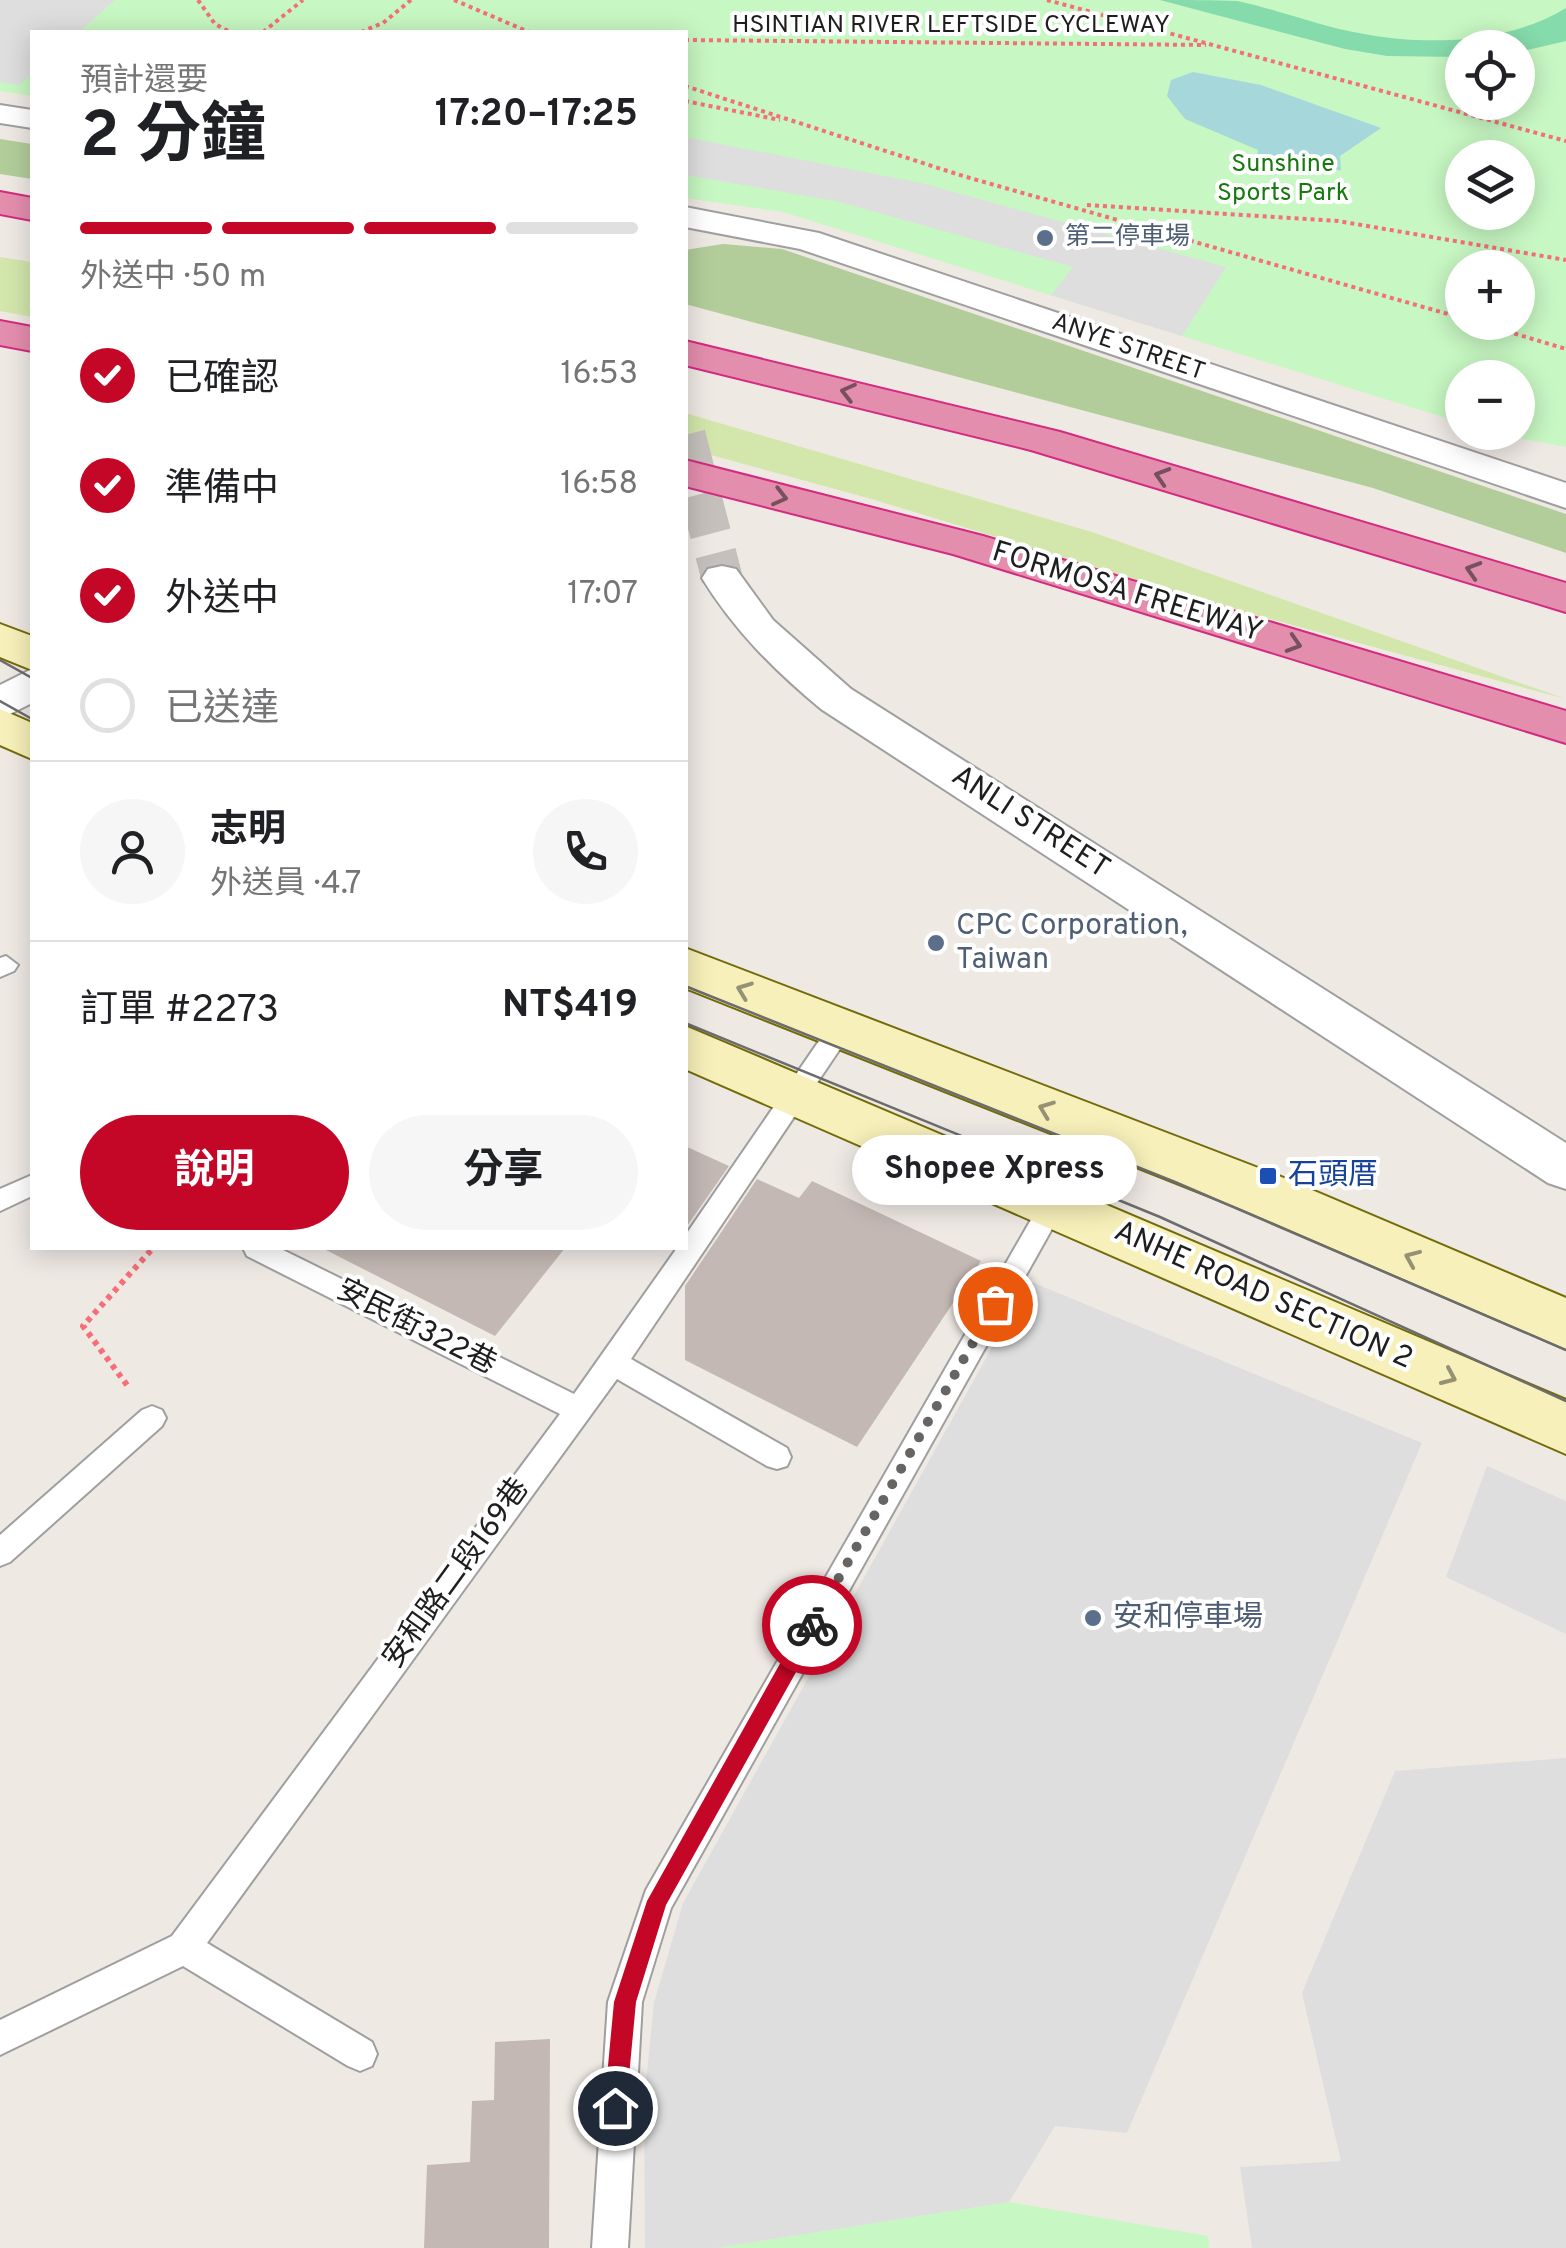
<!DOCTYPE html>
<html lang="zh-TW">
<head>
<meta charset="utf-8">
<style>
	:root { --surface:#fff; --page:#f6f6f6; --text:#202124; --muted:#757577; --line:#e0e0e0; --accent:#c50727 }
	body { margin:0; font-family:Overpass,"Noto Sans TC",sans-serif; background:var(--page); color:var(--text); height:100vh; display:flex; flex-direction:column; font-size:38px; white-space:nowrap }
	* { box-sizing:border-box; margin:0 }
	p { font-size:32px; color:var(--muted) }
	.icon { flex:none; width:55px; height:55px; fill:none; stroke:currentColor; stroke-width:2; stroke-linecap:round; stroke-linejoin:round }
	.map { position:relative; flex:1; overflow:hidden }
	.panel { position:absolute; left:30px; top:30px; width:658px; height:1220px; display:flex; flex-direction:column; background:var(--surface); border-radius:0px; box-shadow:0 5px 25px #0003 }
	.panel>* { flex:none }
	.buttons { position:absolute; left:1445px; top:30px; display:grid; gap:20px }
	.buttons a { display:grid; place-items:center; width:90px; height:90px; border-radius:50%; background:var(--surface); box-shadow:0 5px 25px #0003; font-size:50px }
	.pin { position:absolute; display:grid; place-items:center; width:85px; height:85px; color:#fff; margin:-42px; border:5px solid #fff; border-radius:50%; box-shadow:0 2px 10px #0007 }
	.courier { position:absolute; display:grid; place-items:center; width:100px; height:100px; margin:-50px; border:8px solid #c50727; border-radius:50%; background:#fff; color:#222; box-shadow:0 2px 12px #0007 }
	.bubble { position:absolute; height:70px; border-radius:35px; background:var(--surface); box-shadow:0 5px 25px #0003; font-size:32px; font-weight:700; line-height:70px; text-align:center }
	.head em { font-style:normal; font-weight:700 }
	.head div { display:flex; flex-direction:column-reverse }
	.head { display:flex; align-items:center; justify-content:space-between; height:170px; padding:0 50px }
	h1 { font-size:65px; font-weight:700; line-height:75px }
	.bar { display:grid; grid-template-columns:repeat(4,1fr); gap:15px 10px; align-content:center; height:120px; padding:0 50px }
	.bar i { height:12px; border-radius:8px; background:var(--line) }
	.bar .selected { background:var(--accent) }
	.bar p { grid-column:span 4 }
	.line { display:flex; align-items:center; gap:25px; padding:0 50px; border-top:2px solid var(--line) }
	.line div { flex:1 }
	.round { display:grid; place-items:center; flex:none; width:105px; height:105px; border-radius:52px; background:var(--page) }
	ol { padding:0 50px; list-style:none }
	li { display:flex; align-items:center; gap:30px; height:110px }
	li p { margin-inline-start:auto }
	li .icon { padding:10px; border-radius:50%; background:var(--accent); color:#fff; stroke-width:4 }
	li:last-child { color:var(--muted) }
	li i { width:55px; height:55px; border:5px solid var(--line); border-radius:50% }
	.action { display:flex; gap:20px; margin-top:auto; padding:20px 50px }
	.action a { flex:1; height:115px; border-radius:60px; background:var(--accent); color:#fff; font-size:40px; font-weight:700; line-height:115px; text-align:center }
	.action a+a { background:var(--page); color:var(--text) }
	.map>svg:first-child { display:block }
	.grass { fill:#d3e7ac }
	.forest { fill:#b2cd9a }
	.park { fill:#c7f7c2; fill-rule:evenodd }
	.pitch { fill:#85dbab }
	.parking { fill:#dedede }
	.water { fill:#a6d8db }
	.building { fill:#c3b8b4 }
	.lines { fill:none; stroke-linecap:round; stroke-linejoin:round }
	.minor-tunnel { stroke:#c5c0bc; stroke-width:41; stroke-dasharray:41 20; stroke-linecap:butt }
	.service-casing { stroke:#9f9f9f; stroke-width:4 }
	.minor-casing { stroke:#9f9f9f; stroke-width:4 }
	.secondary-casing { stroke:#726b08; stroke-width:4 }
	.motorway-casing { stroke:#d42a81; stroke-width:4 }
	.path-far1 { stroke:#f56f78; stroke-width:4; stroke-dasharray:4 4; stroke-linecap:butt }
	.path { stroke:#f56f78; stroke-width:6; stroke-dasharray:5 5; stroke-linecap:butt }
	.service { fill:#fff; fill-rule:evenodd }
	.minor { fill:#fff; fill-rule:evenodd }
	.secondary { fill:#f7f0ba; fill-rule:evenodd }
	.motorway { fill:#e48ead; fill-rule:evenodd }
	.tram { stroke:#6c6c6c; stroke-width:2.5 }
	.oneway { stroke:#77505e }
	.oneway2 { stroke:#959274 }
	.route { fill:#c50727 }
	.done { stroke:#676563; stroke-width:10; stroke-dasharray:0 18 }
	.service-dot { fill:#5c6f8a; stroke:#fff; stroke-width:4 }
	.transit-dot { fill:#1a4fb4; stroke:#fff; stroke-width:4 }
	.labels { text-anchor:middle; dominant-baseline:central; stroke-width:8; stroke-linejoin:round; paint-order:stroke }
	.far-street-label { font-size:25px; fill:#1e1e1e; stroke:#fff }
	.far-park-label { font-size:25px; fill:#18790f; stroke:#fff }
	.far-service-label { font-size:25px; fill:#4e5e75; stroke:#fff; text-anchor:start }
	.street-label { font-size:30px; fill:#1e1e1e; stroke:#fff }
	.service-label { font-size:30px; fill:#4e5e75; stroke:#fff; text-anchor:start }
	.transit-label { font-size:30px; fill:#164399; stroke:#fff; text-anchor:start }
</style>
</head>
<body>
<div class="map">
<svg width="1566" height="2248" viewBox="0 0 1566 2248">
	<rect width="100%" height="100%" fill="#efe9e4"/>
	<!-- grass -->
	<g class="grass">
		<path d="M0,257l32,5v55l-32,-6z"/>
		<path d="M685,413l407,119 474,167 -344,-93 -347,-106 -190,-52z"/>
	</g>
	<!-- forest -->
	<g class="forest">
		<path d="M0,139l32,5v35l-32,-5z"/>
		<path d="M723,244l59,5 784,265v39l-193,-65 -688,-184v-54z"/>
	</g>
	<!-- park -->
	<g class="park">
		<path d="M0,0h1566v447l-73,-14 25,-1v-54h-56v45l-679,-211 -98,-14v-166h-653v64l-32,-5zM1462,48h56v54h-56zM1462,158h56v54h-56zM1462,268h56v54h-56z"/>
		<path d="M1009,2202l199,34 1,12h-493z"/>
	</g>
	<!-- pitch -->
	<path class="pitch" d="M1160,0c25,0 53,0 77,1 43,9 84,26 127,33 64,12 145,9 202,-26v33l-48,11v-4h-56v9l-75,-1 -42,-7z"/>
	<!-- parking -->
	<g class="parking">
		<path d="M0,0h115l-36,32h-47v41l-13,12 -19,-3z"/>
		<path d="M685,137l236,46 305,84 -44,69 -131,-41 22,-28 -237,-66 -151,-26z"/>
		<path d="M1029,1281l393,162 -295,690 -72,-7 -46,76 -293,46h-71l-1,-146 10,-99 29,-100z"/>
		<path d="M1487,1466l79,35v133l-120,-57z"/>
		<path d="M1566,1758v490h-314l-12,-81 101,-6 -39,-168 93,-222z"/>
	</g>
	<!-- water -->
	<path class="water" d="M1193,72l68,13 120,43 -41,28 1,14 -67,5 -18,-14 2,-11 -73,-31 -18,-23 4,-16z"/>
	<!-- building -->
	<g class="building">
		<path d="M685,1146l44,20 -44,63z"/>
		<path d="M757,1179l42,19 13,-17 169,80 -124,186 -172,-87v-74z"/>
		<path d="M322,1248h243l-70,88z"/>
		<path d="M550,2039l-1,209h-125l3,-83 43,-3 2,-61 22,-1 1,-58z"/>
	</g>
	<g class="lines">
		<!-- minor-tunnel -->
		<path class="minor-tunnel" d="M685,435l37,143"/>
		<defs>
			<g id="service">
				<path d="M6,956l12,9 -4,6 -14,6v-19z"/>
				<path d="M841,1019l12,9 -3,6 -219,325 156,89 4,9 -4,9 -10,3 -10,-3 -150,-87 -410,564 165,99 5,12 -5,12 -12,5 -12,-5 -165,-100 -183,89v-35l172,-84 388,-522 -313,-158 -4,-8h36l295,146 103,-146h8v-12l147,-214z"/>
				<path d="M32,1175v21l-32,15v-22z"/>
				<path d="M1053,1194l9,3 4,7 -4,7 -391,697 -29,94 -14,246h-36l16,-246 38,-112 398,-693z"/>
				<path d="M152,1406l10,4 4,8 -4,8 -152,136 -10,4v-31l142,-125z"/>
			</g>
			<g id="minor">
				<path d="M0,105l32,5v18l-32,-5z"/>
				<path d="M685,207l134,26 747,250v25l-766,-259 -115,-22z"/>
				<path d="M722,566l14,3 37,51 78,69 715,454v46l-18,-6 -727,-474c-47,-39 -87,-79 -119,-131l6,-9z"/>
				<path d="M32,669v34l-32,16v-34z"/>
			</g>
			<g id="secondary">
				<path d="M0,624l32,12v34l-32,-13z"/>
				<path d="M0,709l32,14v36l-32,-14z"/>
				<path d="M685,948l594,228 287,122v51l-327,-141 -554,-220z"/>
				<path d="M685,1026l881,374v54l-881,-385z"/>
			</g>
			<g id="motorway">
				<path d="M0,192l32,6v22l-32,-6z"/>
				<path d="M0,321l32,6v24l-32,-6z"/>
				<path d="M685,341l375,91 506,151v29l-535,-162 -346,-85z"/>
				<path d="M685,460l298,76 583,175v32l-613,-189 -268,-68z"/>
			</g>
		</defs>
		<!-- service casing -->
		<use href="#service" class="service-casing"/>
		<!-- minor casing -->
		<use href="#minor" class="minor-casing"/>
		<!-- secondary casing -->
		<use href="#secondary" class="secondary-casing"/>
		<!-- motorway casing -->
		<use href="#motorway" class="motorway-casing"/>
		<!-- path-far1 -->
		<g class="path-far1">
			<path d="M198,0l17,24 15,8"/>
			<path d="M454,0l75,32"/>
			<path d="M1047,0l519,141"/>
			<path d="M263,32l40,-32"/>
			<path d="M361,32l22,-9 28,-23"/>
			<path d="M685,40l521,5"/>
			<path d="M685,86l278,90 499,142"/>
			<path d="M685,101l95,19"/>
			<path d="M1087,205l251,16 228,39"/>
			<path d="M1476,322l90,27"/>
		</g>
		<!-- path -->
		<path class="path" d="M127,1385l-44,-59 70,-78"/>
		<!-- service -->
		<use href="#service" class="service"/>
		<!-- minor -->
		<use href="#minor" class="minor"/>
		<!-- secondary -->
		<use href="#secondary" class="secondary"/>
		<!-- motorway -->
		<use href="#motorway" class="motorway"/>
		<!-- tram -->
		<g class="tram">
			<path d="M0,660l32,18"/>
			<path d="M0,701l32,18"/>
			<path d="M685,986l490,196 391,168"/>
			<path d="M685,1023l475,194 406,184"/>
		</g>
	</g>
	<!-- one-way arrows -->
	<defs><path id="oneway-chevron" d="M-2-3.5L2.5 0L-2 3.5" fill="none" stroke-width="1.6" stroke-linecap="round" stroke-linejoin="round" transform="scale(2.5)"/></defs>
	<g class="oneway">
		<use href="#oneway-chevron" transform="translate(848 392) rotate(-166)"/>
		<use href="#oneway-chevron" transform="translate(1162 476) rotate(-163)"/>
		<use href="#oneway-chevron" transform="translate(780 497) rotate(14)"/>
		<use href="#oneway-chevron" transform="translate(1473 570) rotate(-163)"/>
		<use href="#oneway-chevron" transform="translate(1294 644) rotate(17)"/>
	</g>
	<g class="oneway2">
		<use href="#oneway-chevron" transform="translate(744 990) rotate(-159)"/>
		<use href="#oneway-chevron" transform="translate(1046 1109) rotate(-159)"/>
		<use href="#oneway-chevron" transform="translate(1412 1258) rotate(-157)"/>
		<use href="#oneway-chevron" transform="translate(1449 1377) rotate(24)"/>
	</g>
	<!-- route -->
	<path class="route" d="M812,1616l10,9 -3,6 -153,274 -30,97 -10,106 -11,11 -11,-11 10,-106 33,-101 158,-282z"/>
	<g class="lines">
		<!-- done -->
		<path class="done" d="M812,1625l183,-321"/>
	</g>
	<!-- markers -->
	<g class="service-dot">
		<circle cx="1045" cy="238" r="10"/>
		<circle cx="936" cy="943" r="10"/>
		<circle cx="1093" cy="1618" r="10"/>
	</g>
	<rect class="transit-dot" x="1258" y="1166" width="20" height="20" rx="5"/>
	<g class="labels">
		<!-- far-street labels -->
		<g class="far-street-label">
			<text x="951" y="26">HSINTIAN RIVER LEFTSIDE CYCLEWAY</text>
			<text transform="translate(1128 348) rotate(19)">ANYE STREET</text>
		</g>
		<!-- far-park labels -->
		<g class="far-park-label">
			<text x="1283" y="165">Sunshine<tspan x="1283" dy="29">Sports Park</tspan></text>
		</g>
		<!-- far-service labels -->
		<g class="far-service-label">
			<text x="1065" y="238">第二停車場</text>
		</g>
		<!-- street labels -->
		<g class="street-label">
			<text transform="translate(1127 593) rotate(17)">FORMOSA FREEWAY</text>
			<text transform="translate(1030 823) rotate(33)">ANLI STREET</text>
			<text transform="translate(1263 1296) rotate(24)">ANHE ROAD SECTION 2</text>
			<text transform="translate(416 1328) rotate(27)">安民街322巷</text>
			<text transform="translate(457 1574) rotate(-54)">安和路二段169巷</text>
		</g>
		<!-- service labels -->
		<g class="service-label">
			<text x="956" y="926">CPC Corporation,<tspan x="956" dy="34">Taiwan</tspan></text>
			<text x="1113" y="1618">安和停車場</text>
		</g>
		<!-- transit labels -->
		<g class="transit-label">
			<text x="1288" y="1176">石頭厝</text>
		</g>
	</g>
</svg>
<div class="buttons">
<a><svg class="icon" aria-label="locate" viewBox="0 0 24 24"><circle cx="12" cy="12" r="6"/><path d="M12 2v4M12 18v4M2 12h4M18 12h4"/></svg></a>
<a><svg class="icon" aria-label="layers" viewBox="0 0 24 24"><path d="M12 4l9 5-9 5-9-5zM3 14l9 5 9-5"/></svg></a>
<a>+</a>
<a>−</a>
</div>
<div class="pin" style="left:995px;top:1304px;background:#ea580c"><svg class="icon" aria-label="bag" viewBox="0 0 24 24"><path d="M5 8h14l-1 12H6zM9 8a3 3 0 0 1 6 0"/></svg></div>
<div class="pin" style="left:615px;top:2108px;background:#1f2937"><svg class="icon" aria-label="home" viewBox="0 0 24 24"><path d="M3 11l9-7 9 7M6 9v11h12V9"/></svg></div>
<div class="courier" style="left:812px;top:1625px"><svg class="icon" aria-label="bike" viewBox="0 0 24 24"><circle cx="6" cy="16" r="4"/><circle cx="18" cy="16" r="4"/><path d="M6 16l4-8h5l3 8M10 8l3 8H6M13 5h3"/></svg></div>
<div class="bubble" style="left:852px;top:1135px;width:285px">Shopee Xpress</div>
<section class="panel">
<div class="head"><div><h1>2 分鐘</h1><p>預計還要</p></div><em>17:20–17:25</em></div>
<div class="bar"><i class="selected"></i><i class="selected"></i><i class="selected"></i><i></i><p>外送中 · 50 m</p></div>
<ol>
<li><svg class="icon" aria-label="check" viewBox="0 0 24 24"><path d="M5 12l5 5 9-10"/></svg>已確認<p>16:53</p></li>
<li><svg class="icon" aria-label="check" viewBox="0 0 24 24"><path d="M5 12l5 5 9-10"/></svg>準備中<p>16:58</p></li>
<li><svg class="icon" aria-label="check" viewBox="0 0 24 24"><path d="M5 12l5 5 9-10"/></svg>外送中<p>17:07</p></li>
<li><i></i>已送達</li>
</ol>
<div class="line" style="height:180px"><a class="round"><svg class="icon" aria-label="person" viewBox="0 0 24 24"><circle cx="12" cy="8" r="4"/><path d="M4 21q1-7 8-7t8 7"/></svg></a><div><b>志明</b><p>外送員 · 4.7</p></div><a class="round"><svg class="icon" aria-label="phone" viewBox="0 0 24 24"><path d="M5 4h4l2 5-3 2q2 4 5 5l2-3 5 2v4C11 20 4 13 5 4z"/></svg></a></div>
<div class="line" style="height:130px"><div>訂單 #2273</div><b>NT$419</b></div>
<div class="action"><a>說明</a><a>分享</a></div>
</section>
</div>
</body>
</html>
